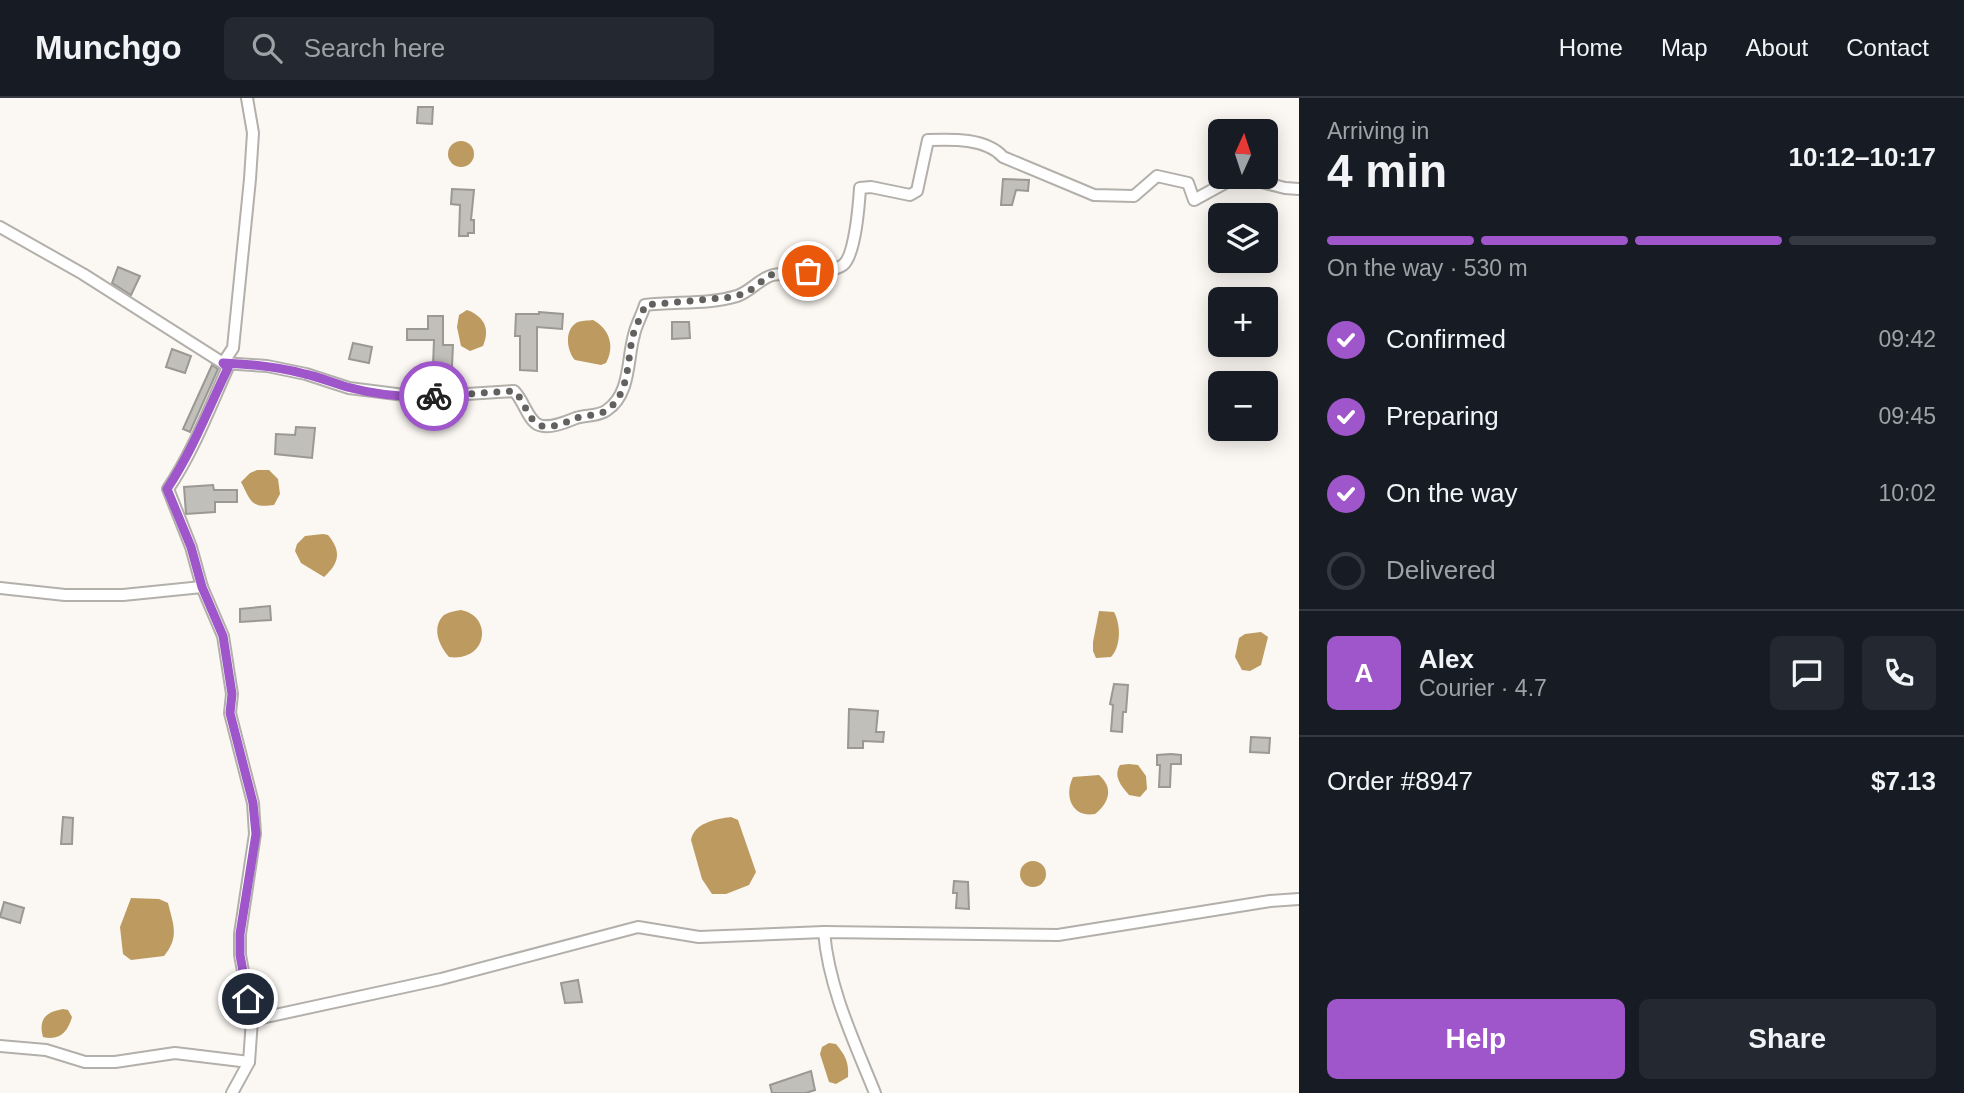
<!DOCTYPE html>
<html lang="en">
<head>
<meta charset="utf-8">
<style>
	:root { --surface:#171b24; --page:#242831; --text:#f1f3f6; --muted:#9ea1a6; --line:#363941; --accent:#9f56ca }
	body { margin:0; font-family:Helvetica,sans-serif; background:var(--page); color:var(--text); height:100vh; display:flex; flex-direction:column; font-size:26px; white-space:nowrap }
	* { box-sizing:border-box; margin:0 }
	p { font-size:23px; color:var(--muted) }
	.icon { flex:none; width:38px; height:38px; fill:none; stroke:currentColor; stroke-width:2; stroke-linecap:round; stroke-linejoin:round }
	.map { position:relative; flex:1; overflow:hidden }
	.details { display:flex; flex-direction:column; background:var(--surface); width:665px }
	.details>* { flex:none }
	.needle { width:46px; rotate:3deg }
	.controls { position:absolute; left:1208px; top:21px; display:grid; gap:14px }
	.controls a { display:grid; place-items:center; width:70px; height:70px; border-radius:10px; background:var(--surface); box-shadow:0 4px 18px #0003; font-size:35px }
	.pin { position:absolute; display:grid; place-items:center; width:60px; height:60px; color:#fff; margin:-30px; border:4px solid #fff; border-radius:50%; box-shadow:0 2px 7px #0007 }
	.courier { position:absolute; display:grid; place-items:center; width:70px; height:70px; margin:-35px; border:5px solid #9f56ca; border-radius:50%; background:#fff; color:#222; box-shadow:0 2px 9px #0007 }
	.overview em { font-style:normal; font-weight:600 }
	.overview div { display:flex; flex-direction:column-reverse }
	.overview { display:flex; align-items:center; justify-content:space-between; height:119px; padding:0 28px }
	h1 { font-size:46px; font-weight:600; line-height:52px }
	.bar { display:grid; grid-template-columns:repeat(4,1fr); gap:10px 7px; align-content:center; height:84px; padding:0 28px }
	.bar i { height:9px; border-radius:5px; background:var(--line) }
	.bar .active { background:var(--accent) }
	.bar p { grid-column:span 4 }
	.line { display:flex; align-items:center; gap:18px; padding:0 28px; border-top:2px solid var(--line) }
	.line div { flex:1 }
	.round { display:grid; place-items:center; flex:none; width:74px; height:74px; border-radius:10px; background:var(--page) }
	ol { padding:0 28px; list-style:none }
	li { display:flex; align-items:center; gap:21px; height:77px }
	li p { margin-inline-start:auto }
	li .icon { padding:7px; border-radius:50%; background:var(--accent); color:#fff; stroke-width:4 }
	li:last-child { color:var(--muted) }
	li i { width:38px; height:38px; border:4px solid var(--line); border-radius:50% }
	.action { display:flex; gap:14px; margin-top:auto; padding:14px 28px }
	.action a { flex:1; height:80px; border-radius:10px; background:var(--accent); color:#fff; font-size:28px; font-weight:600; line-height:80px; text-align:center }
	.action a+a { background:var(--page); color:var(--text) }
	header { display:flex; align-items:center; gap:42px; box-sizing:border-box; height:98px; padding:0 35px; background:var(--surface); border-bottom:2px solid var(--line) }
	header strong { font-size:33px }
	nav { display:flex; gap:38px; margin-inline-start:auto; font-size:24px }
	.search { width:490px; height:63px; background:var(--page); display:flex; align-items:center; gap:18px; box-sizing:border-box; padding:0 24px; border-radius:10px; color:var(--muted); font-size:26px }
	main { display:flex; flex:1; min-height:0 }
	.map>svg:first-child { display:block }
	.water { fill:#bc9a60 }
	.building { fill:#c1bfba; stroke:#9b9893; stroke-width:2 }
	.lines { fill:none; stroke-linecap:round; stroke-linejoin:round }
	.street-casing { stroke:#b3b0ab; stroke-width:14 }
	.street { stroke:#fff; stroke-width:10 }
	.done { stroke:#63615f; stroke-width:7; stroke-dasharray:0 12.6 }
	.route { stroke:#9f56ca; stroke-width:9 }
</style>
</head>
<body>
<header>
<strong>Munchgo</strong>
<div class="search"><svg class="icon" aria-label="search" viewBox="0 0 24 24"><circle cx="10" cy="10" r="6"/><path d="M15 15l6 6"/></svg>Search here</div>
<nav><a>Home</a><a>Map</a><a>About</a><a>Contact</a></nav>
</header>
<main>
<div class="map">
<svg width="1299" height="995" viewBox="0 0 1299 995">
	<rect width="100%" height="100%" fill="#fbf8f3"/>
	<!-- water -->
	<g class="water">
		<circle cx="461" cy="56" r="13"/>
		<path d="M467,212c18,7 23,19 16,36l-13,5 -9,-5 -4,-19 2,-12z"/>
		<path d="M593,222c17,9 22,27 13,43l-5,2 -26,-5c-8,-9 -11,-29 1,-37 5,-3 12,-2 17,-3z"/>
		<path d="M257,372h12l9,9 2,15 -6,11c-24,3 -23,-4 -33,-23l9,-9z"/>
		<path d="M323,436l5,1c14,17 11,28 -4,42l-23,-14 -6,-12 2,-7 8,-8z"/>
		<path d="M461,512c32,6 27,52 -12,47 -10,-11 -18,-30 -5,-42 5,-3 11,-4 17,-5z"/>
		<path d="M1099,513l15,1c7,13 7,34 -3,45l-15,1 -3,-7v-9z"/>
		<path d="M1261,534l7,5 -7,28 -11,6 -8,-1 -7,-13 4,-19 6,-4z"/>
		<path d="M1129,666l9,1 8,11 1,13 -7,8 -11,-2c-8,-9 -16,-19 -9,-30z"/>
		<path d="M1099,677c15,13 10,28 -4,39 -24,4 -31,-19 -22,-37z"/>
		<path d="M731,719l7,3 18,52 -7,13 -23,9h-14l-10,-15 -11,-39c3,-17 24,-21 40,-23z"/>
		<circle cx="1033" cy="776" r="13"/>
		<path d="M131,800l28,1 9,4c5,21 12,34 -4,53l-33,4 -8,-6 -3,-27z"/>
		<path d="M63,911l5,1 4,7c-4,15 -13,24 -29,20 -5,-18 3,-25 20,-28z"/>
		<path d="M829,945l7,1c9,11 13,18 12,33l-12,7 -7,-2 -9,-28 2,-7z"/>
	</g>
	<!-- building -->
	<g class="building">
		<path d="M418,9h15l-1,17 -15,-1z"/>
		<path d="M1003,81l26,1 -1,11 -12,-1 -4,15h-11z"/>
		<path d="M452,91l22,1 -3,30h3v13h-6v3h-9l1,-31 -9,-1z"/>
		<path d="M118,169l22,9 -9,19 -19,-12z"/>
		<path d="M539,214l24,2 -1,15 -25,-2v44l-17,-1v-34h-5l1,-22h23z"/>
		<path d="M428,218h15v29h10l-1,21h-19l1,-26h-27v-11h21z"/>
		<path d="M672,224h17l1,16 -18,1z"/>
		<path d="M353,245l19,4 -3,16 -20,-4z"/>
		<path d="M172,251l19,7 -6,17 -19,-6z"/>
		<path d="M212,267l6,4 -28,63 -7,-3z"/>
		<path d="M296,329l19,1 -3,30 -37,-4 1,-20 19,1z"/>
		<path d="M213,387l1,5h23v12h-22v10l-29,2 -2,-27z"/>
		<path d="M270,508l1,14 -31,2v-13z"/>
		<path d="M1114,586l14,1 -2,27h-3l-1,20 -11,-1 2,-26 -3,-1z"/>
		<path d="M849,611l29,2 -2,21h8l-1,10 -20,-1v7h-15z"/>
		<path d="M1251,639l19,1 -1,15 -19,-1z"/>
		<path d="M1171,656l10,1v9h-10l-1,23h-11l1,-22h-3v-10z"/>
		<path d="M63,719l10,1 -1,26h-11z"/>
		<path d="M954,783l14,1 1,27 -13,-1 1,-15h-4z"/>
		<path d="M4,804l20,6 -4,15 -20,-6z"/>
		<path d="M578,882l4,22 -17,1 -4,-20z"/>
		<path d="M811,973l4,19 -9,3h-34l-2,-8z"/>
	</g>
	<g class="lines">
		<defs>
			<g id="street">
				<path d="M1242,79l43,11 14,1"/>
				<path d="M0,129l83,47 140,89 44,3 39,8 43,14 71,9 94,-6c9,8 14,30 25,34 11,4 27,-3 37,-7 9,-3 24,-2 31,-8 24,-16 20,-51 27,-75 2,-10 8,-20 11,-30 30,-4 63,0 92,-9 13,-4 23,-18 36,-21 18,-4 56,0 70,-10 12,-9 16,-61 17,-77l11,-1 39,8 7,-4 11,-51c24,-1 58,-2 75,17l91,38 40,1 23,-20 31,7 6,17 31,-17 5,-6"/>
				<path d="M0,490l65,7h58l79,-8"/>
				<path d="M824,834c5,57 30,109 51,161"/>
				<path d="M252,922l189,-41 197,-52 61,10 125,-5 234,3 212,-34 29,-2"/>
				<path d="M0,948l46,4 39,12h30l60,-9 74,9"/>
				<path d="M232,995l17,-31 3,-42 -12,-65v-21l15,-100 -2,-31 -23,-90 2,-19 -9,-58 -21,-49 -11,-40 -23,-58c26,-39 41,-80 60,-122l-5,-4 10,-15 17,-169 3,-46 -6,-35"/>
			</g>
		</defs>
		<!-- street casing -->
		<use href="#street" class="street-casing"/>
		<!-- street -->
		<use href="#street" class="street"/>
	</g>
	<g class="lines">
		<!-- done -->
		<path class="done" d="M434,298l80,-5c10,8 14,29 25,34 11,5 27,-3 37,-7 9,-3 23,-2 31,-8 23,-16 20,-51 26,-75 3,-10 9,-20 12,-30l88,-8 15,-5 22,-17 38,-4"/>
		<!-- route -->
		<path class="route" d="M248,901l-8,-44v-21l16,-100 -3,-31 -23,-90 2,-19 -9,-58 -21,-49 -11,-40 -24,-58c26,-39 41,-80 61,-121l-5,-5c28,1 55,4 82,11 14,3 28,9 42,13 27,7 59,11 87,9"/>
	</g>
</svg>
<div class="controls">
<a><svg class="needle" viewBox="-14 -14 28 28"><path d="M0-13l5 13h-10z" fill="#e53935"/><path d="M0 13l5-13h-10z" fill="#9ea1a6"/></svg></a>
<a><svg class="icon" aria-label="layers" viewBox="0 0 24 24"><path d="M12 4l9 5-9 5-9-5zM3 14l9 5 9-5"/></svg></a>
<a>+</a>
<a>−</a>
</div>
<div class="pin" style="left:808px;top:173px;background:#ea580c"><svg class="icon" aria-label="bag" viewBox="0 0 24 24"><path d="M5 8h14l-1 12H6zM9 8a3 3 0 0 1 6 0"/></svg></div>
<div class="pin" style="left:248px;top:901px;background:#1f2937"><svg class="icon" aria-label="home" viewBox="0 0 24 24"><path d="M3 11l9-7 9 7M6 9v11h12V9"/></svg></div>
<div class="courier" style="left:434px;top:298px"><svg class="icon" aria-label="bike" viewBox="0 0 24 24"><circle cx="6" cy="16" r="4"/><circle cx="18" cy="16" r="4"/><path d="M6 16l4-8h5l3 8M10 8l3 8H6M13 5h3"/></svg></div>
</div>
<section class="details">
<div class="overview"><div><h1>4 min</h1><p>Arriving in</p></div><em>10:12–10:17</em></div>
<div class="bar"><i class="active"></i><i class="active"></i><i class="active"></i><i></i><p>On the way · 530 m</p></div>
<ol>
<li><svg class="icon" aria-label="check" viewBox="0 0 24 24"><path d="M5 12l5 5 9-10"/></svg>Confirmed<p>09:42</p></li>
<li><svg class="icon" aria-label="check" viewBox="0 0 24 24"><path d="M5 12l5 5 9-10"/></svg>Preparing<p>09:45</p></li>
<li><svg class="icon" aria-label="check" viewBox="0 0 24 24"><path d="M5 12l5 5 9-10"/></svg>On the way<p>10:02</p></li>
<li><i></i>Delivered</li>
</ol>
<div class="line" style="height:126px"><b class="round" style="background:var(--accent);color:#fff">A</b><div><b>Alex</b><p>Courier · 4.7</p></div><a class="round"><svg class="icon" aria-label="chat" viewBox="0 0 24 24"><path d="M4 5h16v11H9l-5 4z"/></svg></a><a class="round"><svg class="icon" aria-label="phone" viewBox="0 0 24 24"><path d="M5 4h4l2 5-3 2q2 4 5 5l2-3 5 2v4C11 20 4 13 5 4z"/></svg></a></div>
<div class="line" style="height:91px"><div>Order #8947</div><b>$7.13</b></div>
<div class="action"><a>Help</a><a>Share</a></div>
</section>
</main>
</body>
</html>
